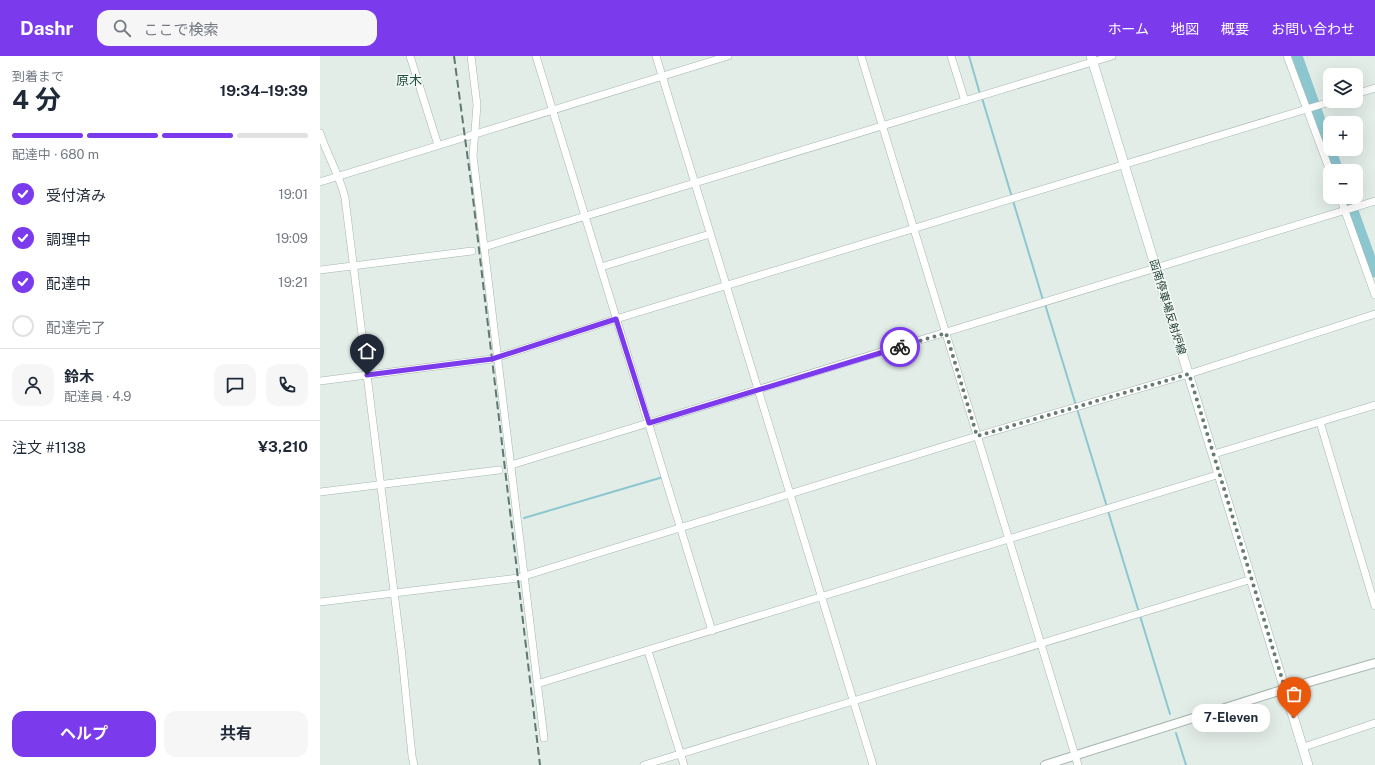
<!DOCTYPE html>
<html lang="ja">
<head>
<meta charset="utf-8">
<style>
	:root { --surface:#fff; --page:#f6f6f7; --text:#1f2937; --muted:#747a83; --line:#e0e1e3; --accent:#7c3aed }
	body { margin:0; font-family:"Public Sans","Noto Sans JP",sans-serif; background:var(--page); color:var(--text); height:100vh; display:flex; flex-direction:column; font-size:15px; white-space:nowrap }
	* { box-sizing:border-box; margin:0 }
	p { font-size:13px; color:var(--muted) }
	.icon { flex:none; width:22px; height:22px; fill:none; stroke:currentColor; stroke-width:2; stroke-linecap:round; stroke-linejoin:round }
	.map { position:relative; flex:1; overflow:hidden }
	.sheet { display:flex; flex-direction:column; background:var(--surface); width:320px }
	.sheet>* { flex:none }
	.controls { position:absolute; left:1003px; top:12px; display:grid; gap:8px }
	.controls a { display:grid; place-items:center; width:40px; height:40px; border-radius:8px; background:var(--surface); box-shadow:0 4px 16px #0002; font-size:20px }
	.pin { position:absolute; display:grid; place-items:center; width:34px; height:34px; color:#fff; margin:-41px -17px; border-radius:50% 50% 50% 0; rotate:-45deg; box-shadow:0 0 4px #0007 }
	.pin .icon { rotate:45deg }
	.courier { position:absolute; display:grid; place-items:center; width:40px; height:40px; margin:-20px; border:3px solid #7c3aed; border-radius:50%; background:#fff; color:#222; box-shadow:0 1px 5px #0007 }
	.bubble { position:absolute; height:28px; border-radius:12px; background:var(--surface); box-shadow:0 4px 16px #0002; font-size:13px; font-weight:700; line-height:28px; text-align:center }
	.summary em { font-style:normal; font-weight:700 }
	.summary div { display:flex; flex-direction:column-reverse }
	.summary { display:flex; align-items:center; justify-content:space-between; height:68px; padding:0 12px }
	h1 { font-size:26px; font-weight:700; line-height:30px }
	.bar { display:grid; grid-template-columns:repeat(4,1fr); gap:6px 4px; align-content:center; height:48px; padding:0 12px }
	.bar i { height:5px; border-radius:3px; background:var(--line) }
	.bar .active { background:var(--accent) }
	.bar p { grid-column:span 4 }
	.line { display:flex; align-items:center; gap:10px; padding:0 12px; border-top:1px solid var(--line) }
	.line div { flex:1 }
	.round { display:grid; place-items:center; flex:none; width:42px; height:42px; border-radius:12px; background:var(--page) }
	ol { padding:0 12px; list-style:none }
	li { display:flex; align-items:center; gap:12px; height:44px }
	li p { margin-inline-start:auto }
	li .icon { padding:4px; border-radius:50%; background:var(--accent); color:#fff; stroke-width:4 }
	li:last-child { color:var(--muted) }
	li i { width:22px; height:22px; border:2px solid var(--line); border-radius:50% }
	.cta { display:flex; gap:8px; margin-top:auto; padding:8px 12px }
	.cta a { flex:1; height:46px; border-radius:12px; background:var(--accent); color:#fff; font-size:16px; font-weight:700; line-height:46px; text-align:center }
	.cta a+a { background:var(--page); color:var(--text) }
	header { display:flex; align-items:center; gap:24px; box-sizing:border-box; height:56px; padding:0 20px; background:var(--accent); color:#fff }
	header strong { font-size:19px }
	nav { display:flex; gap:22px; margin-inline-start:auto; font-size:14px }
	.search { width:280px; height:36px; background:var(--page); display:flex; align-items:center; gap:10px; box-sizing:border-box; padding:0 14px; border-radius:12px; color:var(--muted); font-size:15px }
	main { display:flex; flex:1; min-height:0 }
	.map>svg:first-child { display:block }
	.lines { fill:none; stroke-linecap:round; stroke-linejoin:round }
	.stream { stroke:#8cc7d0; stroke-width:2 }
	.river { stroke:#8cc7d0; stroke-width:11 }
	.minor-casing { stroke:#a6b5af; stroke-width:8 }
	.tertiary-casing { stroke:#a6b5af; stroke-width:10 }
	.secondary-casing { stroke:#a1b8b0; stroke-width:10 }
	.minor { stroke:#fff; stroke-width:7 }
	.tertiary { stroke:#fff; stroke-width:8 }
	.secondary { stroke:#fff; stroke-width:9 }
	.rail { stroke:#5e7971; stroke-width:2; stroke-dasharray:8 4; stroke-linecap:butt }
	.done { stroke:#667b74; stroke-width:4; stroke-dasharray:0 7.2 }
	.route { stroke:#7c3aed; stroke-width:5 }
	.labels { text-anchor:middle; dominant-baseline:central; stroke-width:3; stroke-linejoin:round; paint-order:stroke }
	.street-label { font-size:11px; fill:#233e36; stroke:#f4f9f6 }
	.quarter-label { font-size:13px; fill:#1f4f43; stroke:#f4f9f6 }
</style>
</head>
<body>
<header>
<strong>Dashr</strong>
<div class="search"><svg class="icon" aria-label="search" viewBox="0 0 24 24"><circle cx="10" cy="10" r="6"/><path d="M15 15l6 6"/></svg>ここで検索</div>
<nav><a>ホーム</a><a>地図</a><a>概要</a><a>お問い合わせ</a></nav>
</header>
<main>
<section class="sheet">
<div class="summary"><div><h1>4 分</h1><p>到着まで</p></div><em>19:34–19:39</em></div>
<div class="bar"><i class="active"></i><i class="active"></i><i class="active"></i><i></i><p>配達中 · 680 m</p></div>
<ol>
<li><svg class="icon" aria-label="check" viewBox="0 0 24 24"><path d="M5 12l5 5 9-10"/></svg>受付済み<p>19:01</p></li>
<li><svg class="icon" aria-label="check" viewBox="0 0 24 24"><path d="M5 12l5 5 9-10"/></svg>調理中<p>19:09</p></li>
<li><svg class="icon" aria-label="check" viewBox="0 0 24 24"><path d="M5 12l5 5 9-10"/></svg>配達中<p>19:21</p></li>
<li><i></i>配達完了</li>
</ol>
<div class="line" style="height:72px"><a class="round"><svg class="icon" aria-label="person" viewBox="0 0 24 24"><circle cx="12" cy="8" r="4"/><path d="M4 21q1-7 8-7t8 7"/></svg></a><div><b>鈴木</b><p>配達員 · 4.9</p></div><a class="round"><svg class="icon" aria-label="chat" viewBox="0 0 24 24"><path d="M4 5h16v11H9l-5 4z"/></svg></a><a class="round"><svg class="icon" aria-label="phone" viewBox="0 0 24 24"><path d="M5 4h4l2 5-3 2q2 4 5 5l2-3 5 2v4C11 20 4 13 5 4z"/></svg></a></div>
<div class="line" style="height:52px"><div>注文 #1138</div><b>¥3,210</b></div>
<div class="cta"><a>ヘルプ</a><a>共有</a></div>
</section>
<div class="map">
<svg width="1055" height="709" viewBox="0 0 1055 709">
	<rect width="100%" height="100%" fill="#e3ede8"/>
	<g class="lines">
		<!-- stream -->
		<g class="stream">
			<path d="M649,0l11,38"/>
			<path d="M662,42l61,202"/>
			<path d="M725,248l62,203"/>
			<path d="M788,455l62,203"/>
			<path d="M204,462l139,-41"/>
			<path d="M856,677l10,32"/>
		</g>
		<!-- river -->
		<g class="river">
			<path d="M977,0l41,115"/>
			<path d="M1028,141l27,75"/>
		</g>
		<defs>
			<g id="minor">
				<path d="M90,0l28,89"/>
				<path d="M151,0l6,49 -4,51 71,582"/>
				<path d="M216,0l176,575"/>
				<path d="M336,0l217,709"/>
				<path d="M541,0l217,709"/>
				<path d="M631,0l14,45"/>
				<path d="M967,0l43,115"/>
				<path d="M1036,38l19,-6"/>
				<path d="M0,77c7,22 20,43 25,65l57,458 10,100 2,9"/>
				<path d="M0,126l408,-126"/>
				<path d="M1020,141l35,98"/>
				<path d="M164,191l628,-191"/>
				<path d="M281,211l109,-33"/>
				<path d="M0,214l152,-19"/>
				<path d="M0,325l172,-22 124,-40 717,-218"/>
				<path d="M1000,366l55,184"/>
				<path d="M894,398l161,-49"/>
				<path d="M191,409l864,-264"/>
				<path d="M0,436l179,-22"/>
				<path d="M0,546l198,-24 459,-142 212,-62 186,-60"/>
				<path d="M328,595l36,114"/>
				<path d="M217,628l683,-210"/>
				<path d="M984,691l71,-24"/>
				<path d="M324,709l608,-186"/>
			</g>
			<path id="tertiary" d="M725,709l240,-76 90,-26"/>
			<path id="secondary" d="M771,0l217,709"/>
		</defs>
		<!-- minor casing -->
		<use href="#minor" class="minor-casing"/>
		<!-- tertiary casing -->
		<use href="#tertiary" class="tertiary-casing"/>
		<!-- secondary casing -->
		<use href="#secondary" class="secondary-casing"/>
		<!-- minor -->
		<use href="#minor" class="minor"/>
		<!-- tertiary -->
		<use href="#tertiary" class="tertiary"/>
		<!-- secondary -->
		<use href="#secondary" class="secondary"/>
		<!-- rail -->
		<path class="rail" d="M134,0l18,134 68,575"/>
	</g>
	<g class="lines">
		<!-- done -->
		<path class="done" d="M580,291l46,-14 31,103 212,-62 105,344"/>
		<!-- route -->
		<path class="route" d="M47,319l125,-16 124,-40 33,104 251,-76"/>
	</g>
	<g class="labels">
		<!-- street labels -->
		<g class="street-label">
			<text transform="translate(848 251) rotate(73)">函南停車場反射炉線</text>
		</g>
		<!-- quarter labels -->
		<g class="quarter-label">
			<text x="89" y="24">原木</text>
		</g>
	</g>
</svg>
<div class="controls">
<a><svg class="icon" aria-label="layers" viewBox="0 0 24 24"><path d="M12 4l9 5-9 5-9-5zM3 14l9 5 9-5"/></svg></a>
<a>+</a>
<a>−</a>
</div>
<div class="pin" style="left:974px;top:662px;background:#ea580c"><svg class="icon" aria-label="bag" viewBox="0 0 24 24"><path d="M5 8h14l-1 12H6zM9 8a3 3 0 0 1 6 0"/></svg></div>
<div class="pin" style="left:47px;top:319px;background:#1f2937"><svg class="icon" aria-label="home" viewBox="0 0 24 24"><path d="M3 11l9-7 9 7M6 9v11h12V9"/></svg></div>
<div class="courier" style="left:580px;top:291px"><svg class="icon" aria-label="bike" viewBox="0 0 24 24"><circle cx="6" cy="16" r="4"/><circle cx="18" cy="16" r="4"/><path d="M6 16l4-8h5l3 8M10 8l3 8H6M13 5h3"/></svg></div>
<div class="bubble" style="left:872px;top:648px;width:78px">7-Eleven</div>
</div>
</main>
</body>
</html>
